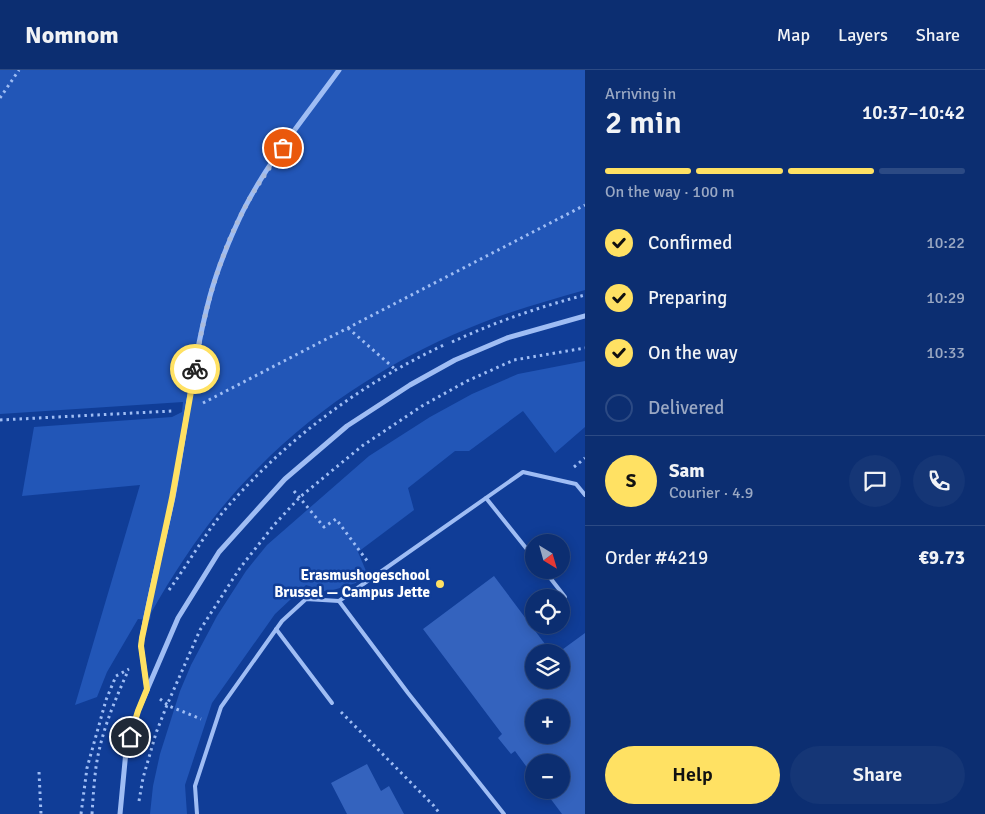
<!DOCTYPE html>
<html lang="en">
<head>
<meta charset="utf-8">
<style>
	:root { --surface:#0c2e71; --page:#153676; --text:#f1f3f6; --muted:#9aa8c3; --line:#2c4a84; --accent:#ffe163 }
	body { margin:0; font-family:Signika,sans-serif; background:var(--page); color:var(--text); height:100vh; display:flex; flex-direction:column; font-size:19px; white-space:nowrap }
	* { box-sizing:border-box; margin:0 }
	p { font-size:16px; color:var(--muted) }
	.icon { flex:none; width:28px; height:28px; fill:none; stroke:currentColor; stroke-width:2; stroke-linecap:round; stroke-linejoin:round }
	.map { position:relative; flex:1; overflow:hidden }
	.panel { display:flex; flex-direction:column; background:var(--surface); width:400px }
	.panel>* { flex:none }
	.needle { width:32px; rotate:143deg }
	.buttons { position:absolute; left:525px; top:464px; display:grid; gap:10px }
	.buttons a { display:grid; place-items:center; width:45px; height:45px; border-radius:50%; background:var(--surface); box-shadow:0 2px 12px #0003,0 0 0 1px var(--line); font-size:25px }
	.pin { position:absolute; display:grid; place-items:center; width:42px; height:42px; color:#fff; margin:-21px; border:2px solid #fff; border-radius:50%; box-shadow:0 1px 5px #0007 }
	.courier { position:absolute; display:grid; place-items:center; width:50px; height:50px; margin:-25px; border:4px solid #ffe163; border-radius:50%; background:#fff; color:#222; box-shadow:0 1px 6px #0007 }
	.head em { font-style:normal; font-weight:600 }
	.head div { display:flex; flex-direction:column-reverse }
	.head { display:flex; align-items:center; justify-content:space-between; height:85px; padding:0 20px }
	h1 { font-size:32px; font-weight:600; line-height:38px }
	.bar { display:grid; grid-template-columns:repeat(4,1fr); gap:8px 5px; align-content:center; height:60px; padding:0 20px }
	.bar i { height:6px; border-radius:4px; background:var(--line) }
	.bar .current { background:var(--accent) }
	.bar p { grid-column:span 4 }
	.line { display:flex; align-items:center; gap:12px; padding:0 20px; border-top:1px solid var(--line) }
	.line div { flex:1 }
	.round { display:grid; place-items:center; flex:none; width:52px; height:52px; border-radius:26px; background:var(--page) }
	ol { padding:0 20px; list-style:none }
	li { display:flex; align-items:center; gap:15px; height:55px }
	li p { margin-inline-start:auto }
	li .icon { padding:5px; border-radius:50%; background:var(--accent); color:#111; stroke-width:4 }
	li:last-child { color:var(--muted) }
	li i { width:28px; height:28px; border:2px solid var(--line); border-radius:50% }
	.primary-button { display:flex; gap:10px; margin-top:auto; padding:10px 20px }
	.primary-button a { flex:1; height:58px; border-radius:30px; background:var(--accent); color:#111; font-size:20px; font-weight:600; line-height:58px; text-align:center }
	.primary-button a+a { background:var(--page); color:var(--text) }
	header { display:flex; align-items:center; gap:30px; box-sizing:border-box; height:70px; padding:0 25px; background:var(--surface); border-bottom:1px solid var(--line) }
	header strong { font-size:24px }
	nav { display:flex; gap:28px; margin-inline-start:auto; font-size:18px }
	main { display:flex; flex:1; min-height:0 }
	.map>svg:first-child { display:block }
	.green { fill:#2256b7 }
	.building { fill:#3463be; fill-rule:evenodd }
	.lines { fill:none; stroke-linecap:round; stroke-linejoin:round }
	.path { stroke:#9fbdf4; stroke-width:3; stroke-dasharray:2.5 4; stroke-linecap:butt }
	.service { stroke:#9fbdf4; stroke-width:4 }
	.minor { stroke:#9fbdf4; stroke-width:5 }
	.done { stroke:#abbbdb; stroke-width:5; stroke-dasharray:0 9 }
	.route { stroke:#ffe163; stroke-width:6 }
	.poi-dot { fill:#ffe163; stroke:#103d97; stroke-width:2 }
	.labels { text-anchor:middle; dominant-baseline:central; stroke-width:5; stroke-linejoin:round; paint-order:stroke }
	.poi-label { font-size:15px; font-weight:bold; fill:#fff; stroke:#103d97; text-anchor:end }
</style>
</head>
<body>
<header>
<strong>Nomnom</strong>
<nav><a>Map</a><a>Layers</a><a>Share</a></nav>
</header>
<main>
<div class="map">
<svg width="585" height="744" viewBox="0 0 585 744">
	<rect width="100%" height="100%" fill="#103d97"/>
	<!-- green -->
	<g class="green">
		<path d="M0,0h585v220c-34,10 -68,19 -101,32 -83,32 -163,82 -225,145 -44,43 -78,93 -108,146l-1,7 -12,-1 -31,53 -10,25 -22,8 65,-220 -118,11 12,-69 138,-10 10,-5 1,-10 -183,12z"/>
		<path d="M585,291v66l-30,26 -32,-42 -54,40h-14l-47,37 6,22 -56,42 8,19 -10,12 -29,9 -21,-7 -31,29 -63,89 -27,82 2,29h-37l3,-28 7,-32 20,-63 11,-26 26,-49 29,-45 21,-26 102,-89 61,-39 42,-23 46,-20z"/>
	</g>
	<!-- building -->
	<g class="building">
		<path d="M494,506l57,76h-17v28h27v-28h-2l26,-19v181h-23l-18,-24h17v-28h-27v15l-19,-26 -4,3 -13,-16 4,-4 -79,-105zM534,638h27v27h-27z"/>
		<path d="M367,694l14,27 8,-5 15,28h-57l-16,-31z"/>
	</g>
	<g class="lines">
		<!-- path -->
		<g class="path">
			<path d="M0,28l19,-28"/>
			<path d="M348,258l48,42"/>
			<path d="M452,272c43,-20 87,-35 133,-47"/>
			<path d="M203,333l382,-198"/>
			<path d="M0,350l172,-9"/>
			<path d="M574,397l11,-9"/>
			<path d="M294,421l30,36 12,-8 32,43"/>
			<path d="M169,520c19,-26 34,-53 54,-78 62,-72 137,-128 223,-168"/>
			<path d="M160,629l9,7 32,13"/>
			<path d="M341,642l93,94 6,8"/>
			<path d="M39,702l2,42"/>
			<path d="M139,731l4,-23 13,-45 11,-28 33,-75 40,-62 34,-43 26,-28 62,-51 60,-40 45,-25 47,-21 71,-12"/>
			<path d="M81,744l6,-46 19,-68 10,-24 13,-7"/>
			<path d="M92,744c1,-16 2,-31 4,-47 5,-34 18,-65 32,-96"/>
		</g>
		<!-- service -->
		<g class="service">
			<path d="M486,428l48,60"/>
			<path d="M544,500l21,27"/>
			<path d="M276,559l56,74"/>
			<path d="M197,744l-2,-28 26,-79 61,-86 24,-22 33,2"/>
			<path d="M504,744l-96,-121 -69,-92 184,-129 53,12 9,11"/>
		</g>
		<!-- minor -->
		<g class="minor">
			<path d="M147,619l-6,-43 1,-8c8,-47 21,-94 31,-141 13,-67 19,-135 37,-201 8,-29 20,-58 33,-85 25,-50 63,-95 96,-141"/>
			<path d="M120,744l6,-63 12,-40 40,-93 41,-66 66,-73 62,-53 63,-41 45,-25 52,-22 78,-22"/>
		</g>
	</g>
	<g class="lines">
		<!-- done -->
		<path class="done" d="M195,299c8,-55 23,-110 49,-160 11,-21 25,-41 39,-61"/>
		<!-- route -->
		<path class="route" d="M130,667l8,-26 9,-22 -6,-43 1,-8 30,-140 23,-129"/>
	</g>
	<!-- markers -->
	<circle class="poi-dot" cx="440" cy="514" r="5"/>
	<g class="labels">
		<!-- poi labels -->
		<g class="poi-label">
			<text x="430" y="505">Erasmushogeschool<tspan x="430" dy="17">Brussel — Campus Jette</tspan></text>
		</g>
	</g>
</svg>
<div class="buttons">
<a><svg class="needle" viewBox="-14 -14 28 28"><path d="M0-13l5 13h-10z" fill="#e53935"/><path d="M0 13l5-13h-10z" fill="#9aa8c3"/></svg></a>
<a><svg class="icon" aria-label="locate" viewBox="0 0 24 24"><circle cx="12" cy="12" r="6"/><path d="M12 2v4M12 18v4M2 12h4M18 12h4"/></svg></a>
<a><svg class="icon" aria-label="layers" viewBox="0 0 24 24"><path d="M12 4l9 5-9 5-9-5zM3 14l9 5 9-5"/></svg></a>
<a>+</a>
<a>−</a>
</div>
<div class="pin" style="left:283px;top:78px;background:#ea580c"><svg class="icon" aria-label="bag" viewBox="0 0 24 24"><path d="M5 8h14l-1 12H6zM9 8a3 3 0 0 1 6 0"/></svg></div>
<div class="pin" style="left:130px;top:667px;background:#1f2937"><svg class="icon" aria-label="home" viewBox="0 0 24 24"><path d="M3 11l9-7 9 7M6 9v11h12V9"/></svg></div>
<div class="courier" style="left:195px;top:299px"><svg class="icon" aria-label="bike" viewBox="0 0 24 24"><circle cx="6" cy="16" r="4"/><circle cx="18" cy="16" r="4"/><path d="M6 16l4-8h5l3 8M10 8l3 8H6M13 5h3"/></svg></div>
</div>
<section class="panel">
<div class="head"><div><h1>2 min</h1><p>Arriving in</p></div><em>10:37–10:42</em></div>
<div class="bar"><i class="current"></i><i class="current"></i><i class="current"></i><i></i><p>On the way · 100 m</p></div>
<ol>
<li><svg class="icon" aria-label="check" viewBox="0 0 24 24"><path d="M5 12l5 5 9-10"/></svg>Confirmed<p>10:22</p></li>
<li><svg class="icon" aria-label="check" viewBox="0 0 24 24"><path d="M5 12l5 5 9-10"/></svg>Preparing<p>10:29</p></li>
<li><svg class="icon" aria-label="check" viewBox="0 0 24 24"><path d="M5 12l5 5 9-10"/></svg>On the way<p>10:33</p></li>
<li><i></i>Delivered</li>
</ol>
<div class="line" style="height:90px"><b class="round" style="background:var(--accent);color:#111">S</b><div><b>Sam</b><p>Courier · 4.9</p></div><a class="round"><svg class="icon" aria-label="chat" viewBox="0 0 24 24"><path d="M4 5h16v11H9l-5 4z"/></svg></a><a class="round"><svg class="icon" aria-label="phone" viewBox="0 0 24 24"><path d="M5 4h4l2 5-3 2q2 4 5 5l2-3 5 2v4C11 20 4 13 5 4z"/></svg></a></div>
<div class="line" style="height:65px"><div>Order #4219</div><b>€9.73</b></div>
<div class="primary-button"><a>Help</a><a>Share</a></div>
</section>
</main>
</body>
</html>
